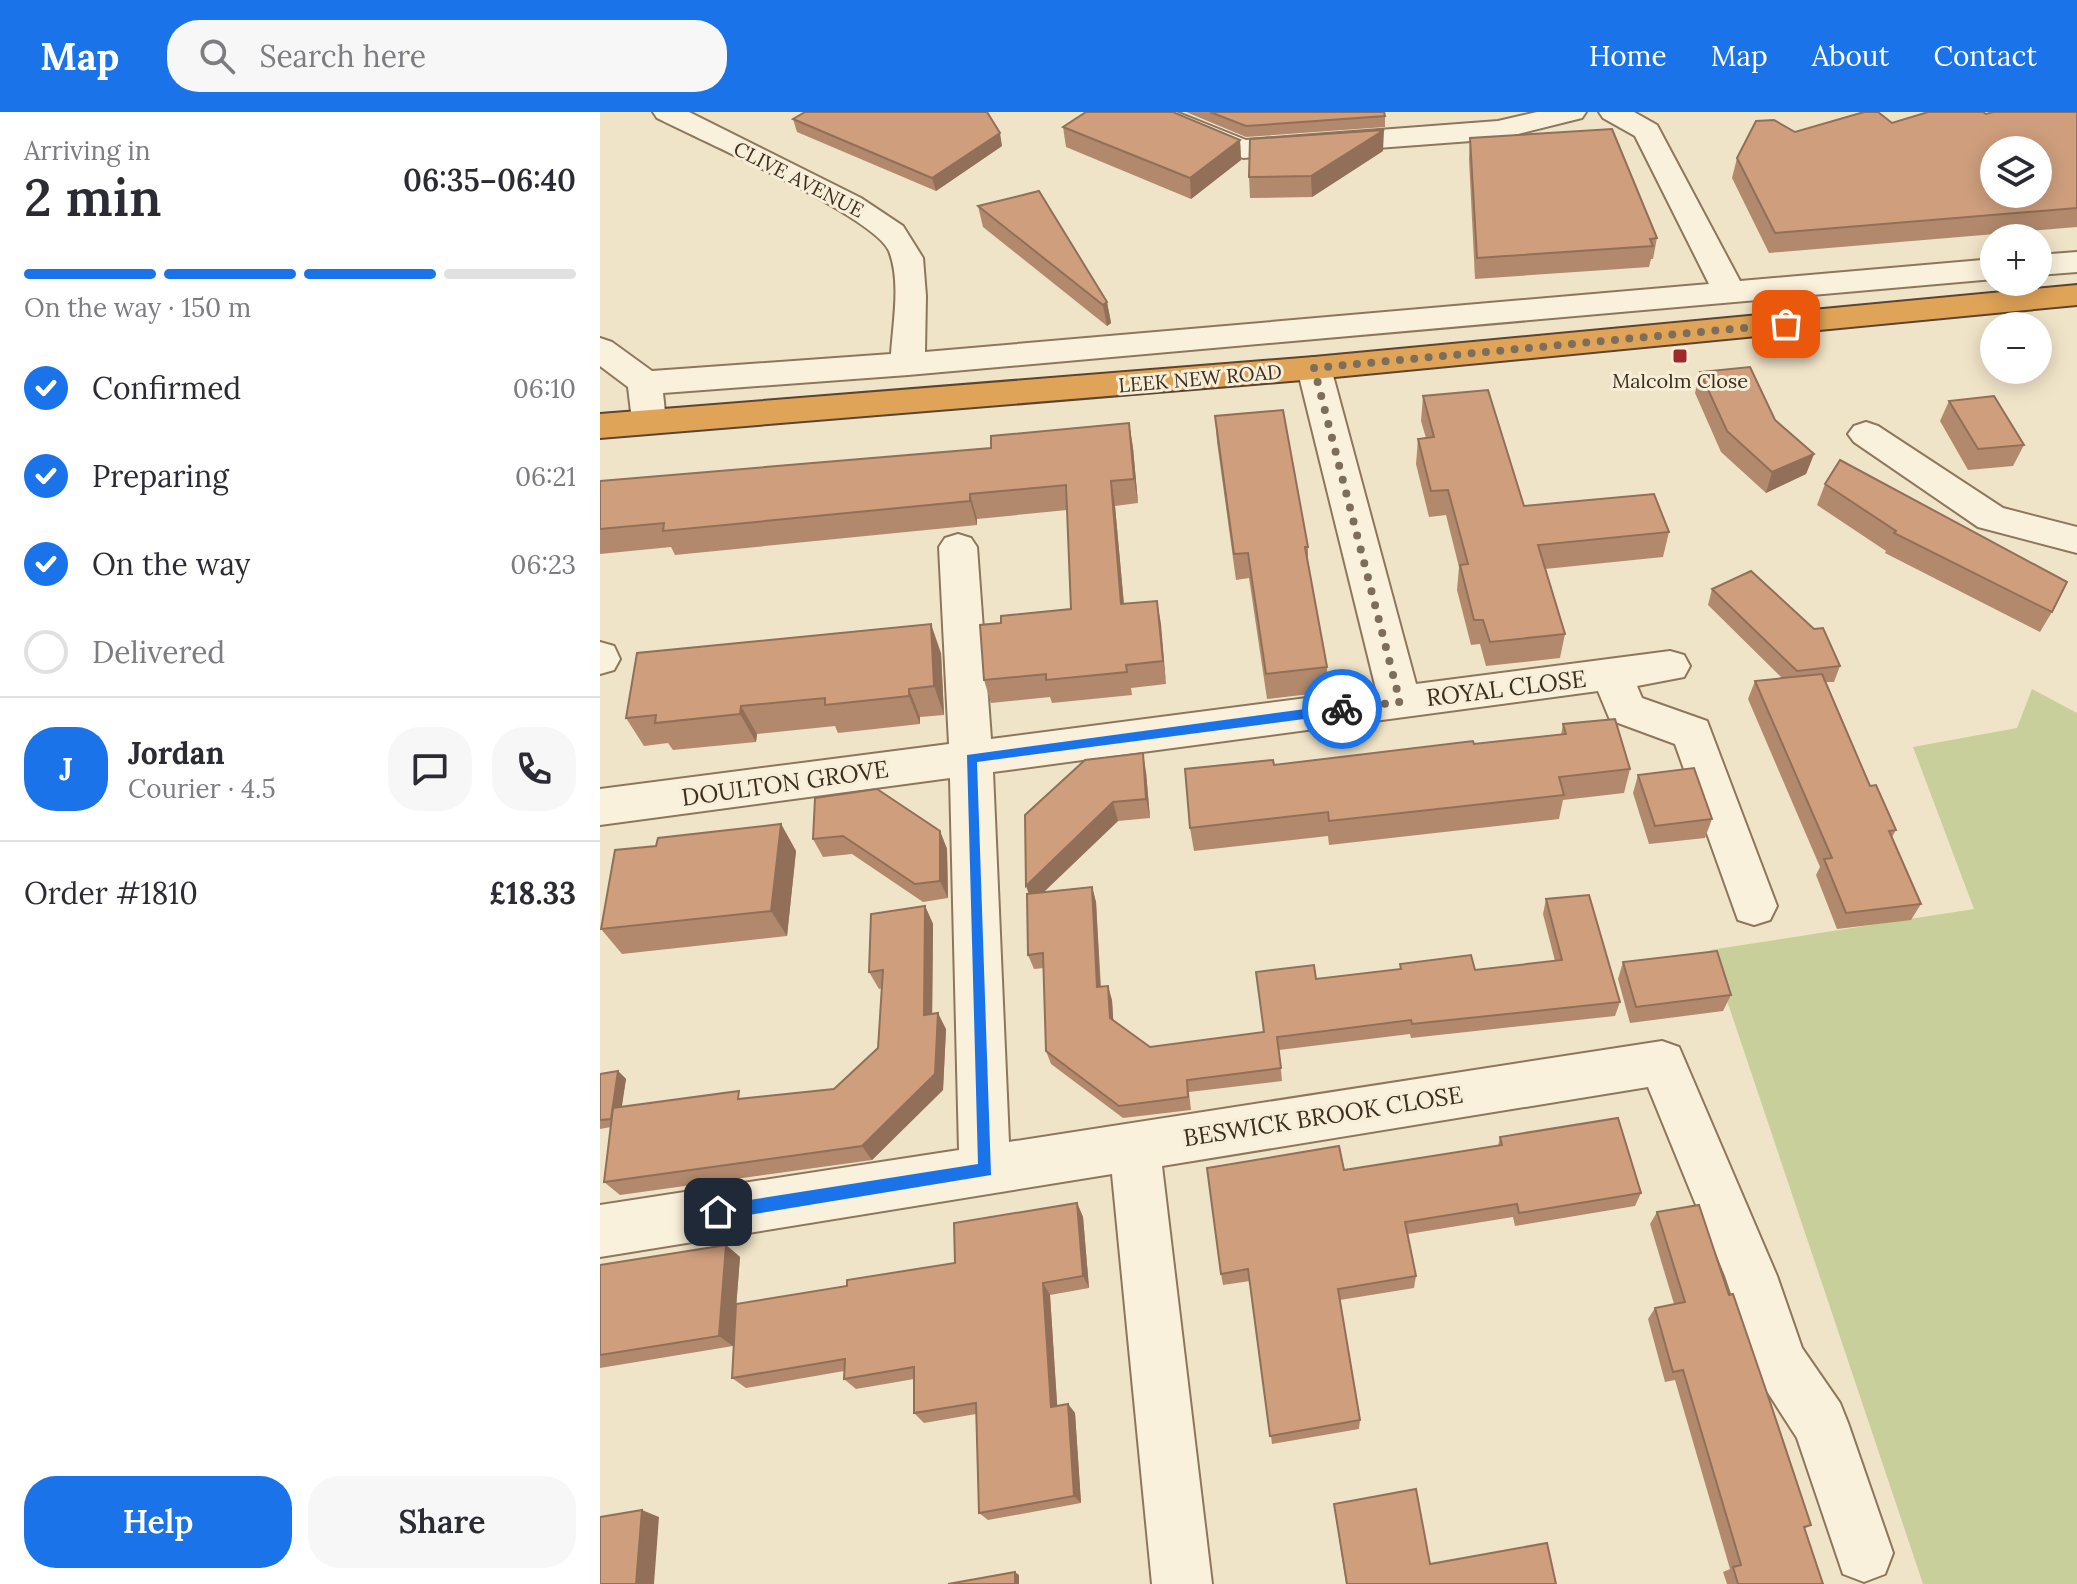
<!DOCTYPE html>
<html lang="en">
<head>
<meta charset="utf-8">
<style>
	:root { --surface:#fff; --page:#f7f7f7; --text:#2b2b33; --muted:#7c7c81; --line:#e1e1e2; --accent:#1a73e8 }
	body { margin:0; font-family:Lora,serif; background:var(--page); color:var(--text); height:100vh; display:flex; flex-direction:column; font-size:30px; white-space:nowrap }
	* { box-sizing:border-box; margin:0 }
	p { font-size:26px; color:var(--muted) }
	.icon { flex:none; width:44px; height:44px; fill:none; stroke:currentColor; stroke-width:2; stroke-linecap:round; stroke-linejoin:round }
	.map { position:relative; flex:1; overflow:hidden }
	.details { display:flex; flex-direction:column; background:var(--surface); width:600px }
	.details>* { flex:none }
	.tools { position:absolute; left:1380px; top:24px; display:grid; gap:16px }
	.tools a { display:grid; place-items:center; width:72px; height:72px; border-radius:50%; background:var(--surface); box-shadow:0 4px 20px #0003; font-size:40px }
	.pin { position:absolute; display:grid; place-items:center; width:68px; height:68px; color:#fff; margin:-34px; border-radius:16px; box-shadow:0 4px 12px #0006 }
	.courier { position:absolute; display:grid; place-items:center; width:80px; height:80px; margin:-40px; border:6px solid #1a73e8; border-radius:50%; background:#fff; color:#222; box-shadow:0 2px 10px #0007 }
	.overview em { font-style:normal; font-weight:600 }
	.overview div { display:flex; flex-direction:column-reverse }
	.overview { display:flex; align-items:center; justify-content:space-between; height:136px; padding:0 24px }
	h1 { font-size:52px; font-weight:600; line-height:60px }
	.bar { display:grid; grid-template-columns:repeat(4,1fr); gap:12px 8px; align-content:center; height:96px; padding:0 24px }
	.bar i { height:10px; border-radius:6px; background:var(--line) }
	.bar .on { background:var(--accent) }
	.bar p { grid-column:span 4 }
	.line { display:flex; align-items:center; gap:20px; padding:0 24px; border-top:2px solid var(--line) }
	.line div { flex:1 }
	.round { display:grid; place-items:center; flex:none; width:84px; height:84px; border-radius:32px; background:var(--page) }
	ol { padding:0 24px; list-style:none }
	li { display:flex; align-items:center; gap:24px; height:88px }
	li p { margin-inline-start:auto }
	li .icon { padding:8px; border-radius:50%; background:var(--accent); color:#fff; stroke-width:4 }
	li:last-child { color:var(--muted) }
	li i { width:44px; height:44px; border:4px solid var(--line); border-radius:50% }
	.primary-button { display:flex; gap:16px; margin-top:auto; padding:16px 24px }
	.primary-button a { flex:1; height:92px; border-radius:32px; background:var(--accent); color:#fff; font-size:32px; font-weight:600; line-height:92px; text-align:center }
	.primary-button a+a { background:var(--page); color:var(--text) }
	header { display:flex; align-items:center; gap:48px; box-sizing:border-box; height:112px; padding:0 40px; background:var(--accent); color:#fff }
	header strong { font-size:38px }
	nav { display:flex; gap:44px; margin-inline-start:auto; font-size:28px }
	.search { width:560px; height:72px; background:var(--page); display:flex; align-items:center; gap:20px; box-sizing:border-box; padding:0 28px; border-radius:32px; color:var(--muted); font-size:30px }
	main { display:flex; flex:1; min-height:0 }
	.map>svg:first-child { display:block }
	.green { fill:#c9cf9b }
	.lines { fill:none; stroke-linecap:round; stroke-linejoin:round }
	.minor-casing { stroke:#8d765c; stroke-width:4 }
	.highway-casing { stroke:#5b4430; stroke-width:4 }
	.minor { fill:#faf1dc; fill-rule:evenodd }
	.highway { fill:#e0a458; fill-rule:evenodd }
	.wall { fill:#b2896c }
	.shaded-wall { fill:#916f58 }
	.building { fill:#cf9f7d; stroke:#916f58; stroke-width:2; fill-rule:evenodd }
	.route { fill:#1a73e8 }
	.done { stroke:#7c6e5b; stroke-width:8; stroke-dasharray:0 14.4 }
	.poi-dot { fill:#9e2a2b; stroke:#f7eed8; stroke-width:3 }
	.labels { text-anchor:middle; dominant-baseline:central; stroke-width:6; stroke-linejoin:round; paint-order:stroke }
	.far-street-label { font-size:20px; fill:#3d2e20; stroke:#f7eed8 }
	.far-poi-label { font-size:20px; fill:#3d2e20; stroke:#f7eed8 }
	.street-label { font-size:24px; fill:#3d2e20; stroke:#f7eed8 }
</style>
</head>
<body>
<header>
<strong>Map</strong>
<div class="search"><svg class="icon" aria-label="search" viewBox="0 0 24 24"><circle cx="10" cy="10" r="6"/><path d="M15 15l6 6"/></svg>Search here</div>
<nav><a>Home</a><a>Map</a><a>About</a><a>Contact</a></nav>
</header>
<main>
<section class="details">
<div class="overview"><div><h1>2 min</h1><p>Arriving in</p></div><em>06:35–06:40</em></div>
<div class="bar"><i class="on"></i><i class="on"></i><i class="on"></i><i></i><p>On the way · 150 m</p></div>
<ol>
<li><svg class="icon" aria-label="check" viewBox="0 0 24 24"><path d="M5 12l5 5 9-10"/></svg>Confirmed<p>06:10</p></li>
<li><svg class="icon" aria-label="check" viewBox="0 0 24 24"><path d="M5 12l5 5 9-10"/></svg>Preparing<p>06:21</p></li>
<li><svg class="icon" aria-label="check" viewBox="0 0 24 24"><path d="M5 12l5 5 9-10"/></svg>On the way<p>06:23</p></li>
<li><i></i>Delivered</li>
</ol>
<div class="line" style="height:144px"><b class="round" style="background:var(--accent);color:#fff">J</b><div><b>Jordan</b><p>Courier · 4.5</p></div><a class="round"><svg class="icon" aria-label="chat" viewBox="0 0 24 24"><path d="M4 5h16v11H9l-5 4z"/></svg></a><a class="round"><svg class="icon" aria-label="phone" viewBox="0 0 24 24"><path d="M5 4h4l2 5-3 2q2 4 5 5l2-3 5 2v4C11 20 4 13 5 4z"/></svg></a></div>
<div class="line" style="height:104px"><div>Order #1810</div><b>£18.33</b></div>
<div class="primary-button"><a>Help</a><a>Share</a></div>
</section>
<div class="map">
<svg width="1477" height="1472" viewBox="0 0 1477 1472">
	<rect width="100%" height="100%" fill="#f0e4c8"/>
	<!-- green -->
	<path class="green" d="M1432,577l45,24v871h-154l-213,-634 264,-41 -61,-162 104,-19z"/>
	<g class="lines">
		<defs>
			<g id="minor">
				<path d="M53,0h36l172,86 42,28 20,32 3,38 -1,56 784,-68 -74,-148 -32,-18 -4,-6h35l23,13 83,156 254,-22v20l-1086,96 -245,18 2,19 -5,8 -12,3 -12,-3 -5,-8 -3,-25 -28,-21v-28l12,4 40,29 239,-17c2,-31 10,-73 -2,-103 -15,-35 -191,-112 -232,-133z"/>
				<path d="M537,0h39l70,28 252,-19 39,-9h49l-4,6 -84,21 -255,19 -102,-40z"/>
				<path d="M1477,140v20l-39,3v-20z"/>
				<path d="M714,245l12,3 5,8 85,316 254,-33 14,4 6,11 -6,11 -47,9 5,12 65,23 70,185 -7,14 -16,5 -16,-5 -63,-176 -65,-24 -12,-29 -605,81 16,370 653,-101 17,6 98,229 25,72 38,55 8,20 45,130 -8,21 -21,8 -21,-8 -46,-136 -36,-56 -36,-106 -77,-189 -486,79 50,418h-60l-40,-410 -512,83v-52l359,-55 -9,-372 -350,47v-36l349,-45 -10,-197 6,-9 13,-4 13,4 6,9 14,192 385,-50 -79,-321 5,-8z"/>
				<path d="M1266,310l12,4 125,82 74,19v26l-99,-26 -124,-85 -6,-8 6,-8z"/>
				<path d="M0,530l14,4 6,13 -6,11 -14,4z"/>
			</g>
			<path id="highway" d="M1477,173v20l-763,74 -714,59v-24l714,-57z"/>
		</defs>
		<!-- minor casing -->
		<use href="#minor" class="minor-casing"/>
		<!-- highway casing -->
		<use href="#highway" class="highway-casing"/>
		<!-- minor -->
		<use href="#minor" class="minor"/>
		<!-- highway -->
		<use href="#highway" class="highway"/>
	</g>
	<!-- wall -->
	<g class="wall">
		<path d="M586,0h198l1,4v11l-139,10z"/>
		<path d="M1477,0v115l-308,26 -37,-75 5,-20 58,-26 191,-18z"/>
		<path d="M193,7l209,27 -66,45 -139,-59z"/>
		<path d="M463,15l177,13 1,20 -50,39 -125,-52z"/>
		<path d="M870,26l187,100 -4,21h-2l-2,8 -174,12 -6,-120z"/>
		<path d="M783,39l-71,46 -62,1 -1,-21z"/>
		<path d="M378,94l129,96 4,21 -4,3 -124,-99z"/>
		<path d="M1100,260l75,48 39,34 -8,20 -40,19 -45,-41 -26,-59z"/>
		<path d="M823,284l101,110 145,26 -6,25 -118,12 20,65 -5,24 -74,8 -6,-22 -9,1 -14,-55 2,-23 -13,-52 -17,2 -13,-53 2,-25 8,-1 -5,-17z"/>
		<path d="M1349,289l75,44 -11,21 -45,4 -28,-49z"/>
		<path d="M615,304l93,131v16l19,104v25l-60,7 -18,-121 -13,2 -19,-138z"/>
		<path d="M529,311l4,25 5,55 -23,3 9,98 33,-3 9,83 -35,4 1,7 -80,8 -2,-6 -59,6 -7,-23 17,-57 70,-14 -4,-99 -90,9v6l-302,30 -4,-8 -71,7v-73l391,-33z"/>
		<path d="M1225,372l227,128 -12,20 -155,-79 1,-2 -69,-46z"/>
		<path d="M1112,477l128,77 -6,16h-8l44,104 26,44 -4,7 29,67 -10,16 -74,9 -21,-54 4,-8 -72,-168 7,-18 27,-3 -74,-73z"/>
		<path d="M341,541l3,62 -24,2v7l-82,9 -3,-7 -78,8 -1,8 -83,8 -5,-7 -24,3 -18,-28z"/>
		<path d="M963,612l67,45 -6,24 -61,7 -4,19 -230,26 -1,-9 -134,15 -4,-23 84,-63 287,-30z"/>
		<path d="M546,660l4,46 -32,3 -74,71 48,-5 4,15 5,85 11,13 1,20 37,27 113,-14 53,-54 84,-10v-5l75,6 80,-9 -12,-47 3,-15 74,103 -5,14 -204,22 -1,-4 -131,16 3,31 -93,11 2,18 -68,8 -72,-54 -5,-13 -2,-83 -10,1 -6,-14 1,-61 -4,-79z"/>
		<path d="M1038,663l74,44 -7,19 -56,6 -16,-51z"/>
		<path d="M215,686l125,33 7,18 1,49 -25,4 -71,-48 -29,3 -10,-18z"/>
		<path d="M181,712l15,27 -9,85 -165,18 -21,-25 55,-83z"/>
		<path d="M325,794l8,18 -1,90 14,15 -3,61 -71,70 -252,35 -16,-13 7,-55 -11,2v-55l18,-3 8,8 -5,28 124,-9 89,-9 44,-41 4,-60 -3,1 -10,-17z"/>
		<path d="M1023,850l108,33 -8,16 -93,12 -12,-44z"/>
		<path d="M900,1025l141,56 -6,13 -120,20 -2,-9 -105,17 8,42 -2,12 -74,12 20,120 -1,9 -87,15 -22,-163 -27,4 -2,-11 123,-104 154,-24z"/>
		<path d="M477,1091l6,14 6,71 -39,7 7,111 11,-2 7,9 6,90 -93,17 -9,-7 -3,-99 -52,9 -10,-10v-34l-58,10 -12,-10v-8l-98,17 -14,-10 115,-92 108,-23z"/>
		<path d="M1057,1100l72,83 82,230 -7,4 19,55h-96l-4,-12 7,-3 -55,-189 -10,2 -17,-63 7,-11 19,-4 -24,-80z"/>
		<path d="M126,1133l14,12 -7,89 -133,22v-103z"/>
		<path d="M734,1392l96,60 126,20h-210z"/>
	</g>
	<!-- shaded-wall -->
	<g class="shaded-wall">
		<path d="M784,18l-1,21 -71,46 -1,-21z"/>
		<path d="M400,21l2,13 -66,45 -4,-13z"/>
		<path d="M640,28l1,20 -50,39 -1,-21z"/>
		<path d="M507,190l4,21 -4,3 -4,-21z"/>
		<path d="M529,311l4,25 5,55 -4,-24z"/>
		<path d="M1214,342l-8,20 -40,19 6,-21z"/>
		<path d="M511,369l4,25 11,122 -5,-24z"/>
		<path d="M370,382l7,25v6l-7,-24z"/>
		<path d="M557,489l4,23 5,60 -3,-23z"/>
		<path d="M331,512l10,29 3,62 -10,-29z"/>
		<path d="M309,577l11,28v7l-11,-28z"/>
		<path d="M141,594l16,28 -1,8 -16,-28z"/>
		<path d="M543,641l3,19 4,46 -4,-19z"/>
		<path d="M513,690l5,19 -86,82 -6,-17z"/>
		<path d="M181,712l15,27 -9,85 -16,-25z"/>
		<path d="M340,719l7,18 1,49 -8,-17z"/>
		<path d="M492,775l4,15 5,99 -4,-14z"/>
		<path d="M325,794l8,18 -1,107 -8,-16z"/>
		<path d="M508,874l4,14 2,31 -4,-13z"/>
		<path d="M338,901l8,16 -3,61 -71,70 -10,-14z"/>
		<path d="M18,959l8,8 -7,47 -8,-7z"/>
		<path d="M477,1091l6,14 6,71 -6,-12z"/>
		<path d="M126,1133l14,12 -7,89 -14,-10z"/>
		<path d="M443,1171l7,12 8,122 -7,-10z"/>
		<path d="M468,1292l7,9 6,90 -7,-7z"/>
		<path d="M42,1398l17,7 -5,67h-18z"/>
		<path d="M415,1460l4,3v9h-4z"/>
	</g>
	<!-- building -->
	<g class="building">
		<path d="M205,0h182l13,21 -68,45 -139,-59z"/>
		<path d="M486,0h87l67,28 -50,38 -127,-51z"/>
		<path d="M610,0h174l1,4 -139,10z"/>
		<path d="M1264,0h14l14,11 36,-11h55l3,2 7,-2h84v96l-302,25 -38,-75 19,-37 18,-1 21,12zM1394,38h44v44h-44z"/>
		<path d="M1012,17l45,109 -7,1 3,7 -176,12 -7,-120z"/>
		<path d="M784,18l-73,46 -62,1 1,-38z"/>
		<path d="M439,79l68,111 -4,3 -125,-99z"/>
		<path d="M1150,255l25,53 39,34 -42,18 -45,-41 -27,-59z"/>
		<path d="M888,278l36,116 130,-12 15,38 -131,13 27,89 -75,8 -7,-22h-9l-14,-55 8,-1 -20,-74 -17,1 -13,-52 16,-2 -11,-41z"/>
		<path d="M1394,284l30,49 -46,4 -29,-48z"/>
		<path d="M683,298l25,137h-3l22,120 -61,7 -18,-121 -14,1 -19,-138z"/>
		<path d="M529,311l5,56 -23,2 10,123 36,-3 6,60 -37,4 1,7 -81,8v-6l-62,6 -4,-55 21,-2v-7l70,-7 -5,-124 -96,9v7l-307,30 1,-8 -64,6v-48l391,-33v-12z"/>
		<path d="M1240,348l227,122 -15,30 -158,-79 2,-2 -71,-47z"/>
		<path d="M1151,459l63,58 9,-1 17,38 -43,5 -85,-82z"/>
		<path d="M331,512l3,62 -25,3v7l-84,9v-7l-84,8 -1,8 -85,9 1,-8 -30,3 11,-65z"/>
		<path d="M1222,562l48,112 6,-1 20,45 -7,1 32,73 -75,9 -22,-54 8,-1 -77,-177z"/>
		<path d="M1015,607l15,50 -71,8 5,18 -235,26 -1,-9 -138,16 -5,-59 88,-9 1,5 199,-24 1,3 92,-10 -3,-10z"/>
		<path d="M543,641l3,46 -33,3 -87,84 -1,-71 60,-55z"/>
		<path d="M1094,656l18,51 -57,7 -17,-51z"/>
		<path d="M277,677l63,42v50l-25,3 -72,-48 -30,3 2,-41z"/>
		<path d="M181,712l-10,87 -170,18 14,-79 41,-4 2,-8z"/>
		<path d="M492,775l5,100 11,-1 2,32 40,29 114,-15 -8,-60 58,-7 2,14 85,-10 -1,-5 71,-9 4,15 87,-10 -16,-61 43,-4 31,107 -208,22 -1,-4 -134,17 4,31 -94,12 1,17 -69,9 -73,-55 -3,-98 -15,2 -1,-61z"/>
		<path d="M325,794l-1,109 14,-2 -3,61 -73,72 -258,36 9,-74 126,-17 -1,8 96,-10 44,-41 5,-78 -14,2 2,-58z"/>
		<path d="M1117,839l14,44 -95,12 -13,-45z"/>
		<path d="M18,959l-7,48 -11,1v-46z"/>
		<path d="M1018,1006l23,75 -122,20 -2,-9 -112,18 11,54 -78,13 22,131 -90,16 -22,-167 -27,5 -14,-106 132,-22 5,24 158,-25 -2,-8z"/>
		<path d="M477,1091l6,73 -40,7 8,124 17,-3 6,92 -95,17 -3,-110 -62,10v-46l-70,12 1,-20 -113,19 4,-74 111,-18v-6l108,-17 -1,-40z"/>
		<path d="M1099,1093l30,90 4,-1 36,105 42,126 -7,2 19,57h-85l-5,-17 8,-2 -58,-195 -10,2 -18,-64 30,-6 -28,-90z"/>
		<path d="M126,1133l-7,91 -119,19v-90z"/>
		<path d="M816,1377l14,75 117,-21 9,41h-209l-13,-80z"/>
		<path d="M42,1398l-6,74h-36v-67z"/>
		<path d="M415,1460v12h-67z"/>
	</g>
	<!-- route -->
	<path class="route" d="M742,592l6,5 -6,5 -365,48 14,413 -273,45 -5,-3 -2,-5 7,-7 260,-41 -11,-409z"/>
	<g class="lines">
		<!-- done -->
		<path class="done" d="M742,597l58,-7 -86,-334 472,-44"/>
	</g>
	<!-- markers -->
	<rect class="poi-dot" x="1072" y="236" width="16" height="16" rx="4"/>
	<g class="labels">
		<!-- far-street labels -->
		<g class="far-street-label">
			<text transform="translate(199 67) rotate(27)">CLIVE AVENUE</text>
			<text transform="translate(600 266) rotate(-5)">LEEK NEW ROAD</text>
		</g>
		<!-- far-poi labels -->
		<g class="far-poi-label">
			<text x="1080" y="268">Malcolm Close</text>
		</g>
		<!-- street labels -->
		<g class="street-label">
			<text transform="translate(906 576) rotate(-7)">ROYAL CLOSE</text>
			<text transform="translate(185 671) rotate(-8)">DOULTON GROVE</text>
			<text transform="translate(723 1004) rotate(-9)">BESWICK BROOK CLOSE</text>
		</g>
	</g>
</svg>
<div class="tools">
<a><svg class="icon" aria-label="layers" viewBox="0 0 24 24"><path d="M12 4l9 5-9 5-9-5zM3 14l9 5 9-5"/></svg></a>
<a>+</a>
<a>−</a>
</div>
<div class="pin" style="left:1186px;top:212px;background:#ea580c"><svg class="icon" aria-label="bag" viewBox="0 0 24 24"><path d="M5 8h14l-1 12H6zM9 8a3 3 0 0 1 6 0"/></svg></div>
<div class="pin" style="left:118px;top:1100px;background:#1f2937"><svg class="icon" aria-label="home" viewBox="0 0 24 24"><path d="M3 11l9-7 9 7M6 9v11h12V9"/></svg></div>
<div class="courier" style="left:742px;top:597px"><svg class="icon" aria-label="bike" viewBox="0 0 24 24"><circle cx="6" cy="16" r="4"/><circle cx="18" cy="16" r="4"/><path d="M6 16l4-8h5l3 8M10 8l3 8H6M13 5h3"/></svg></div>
</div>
</main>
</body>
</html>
